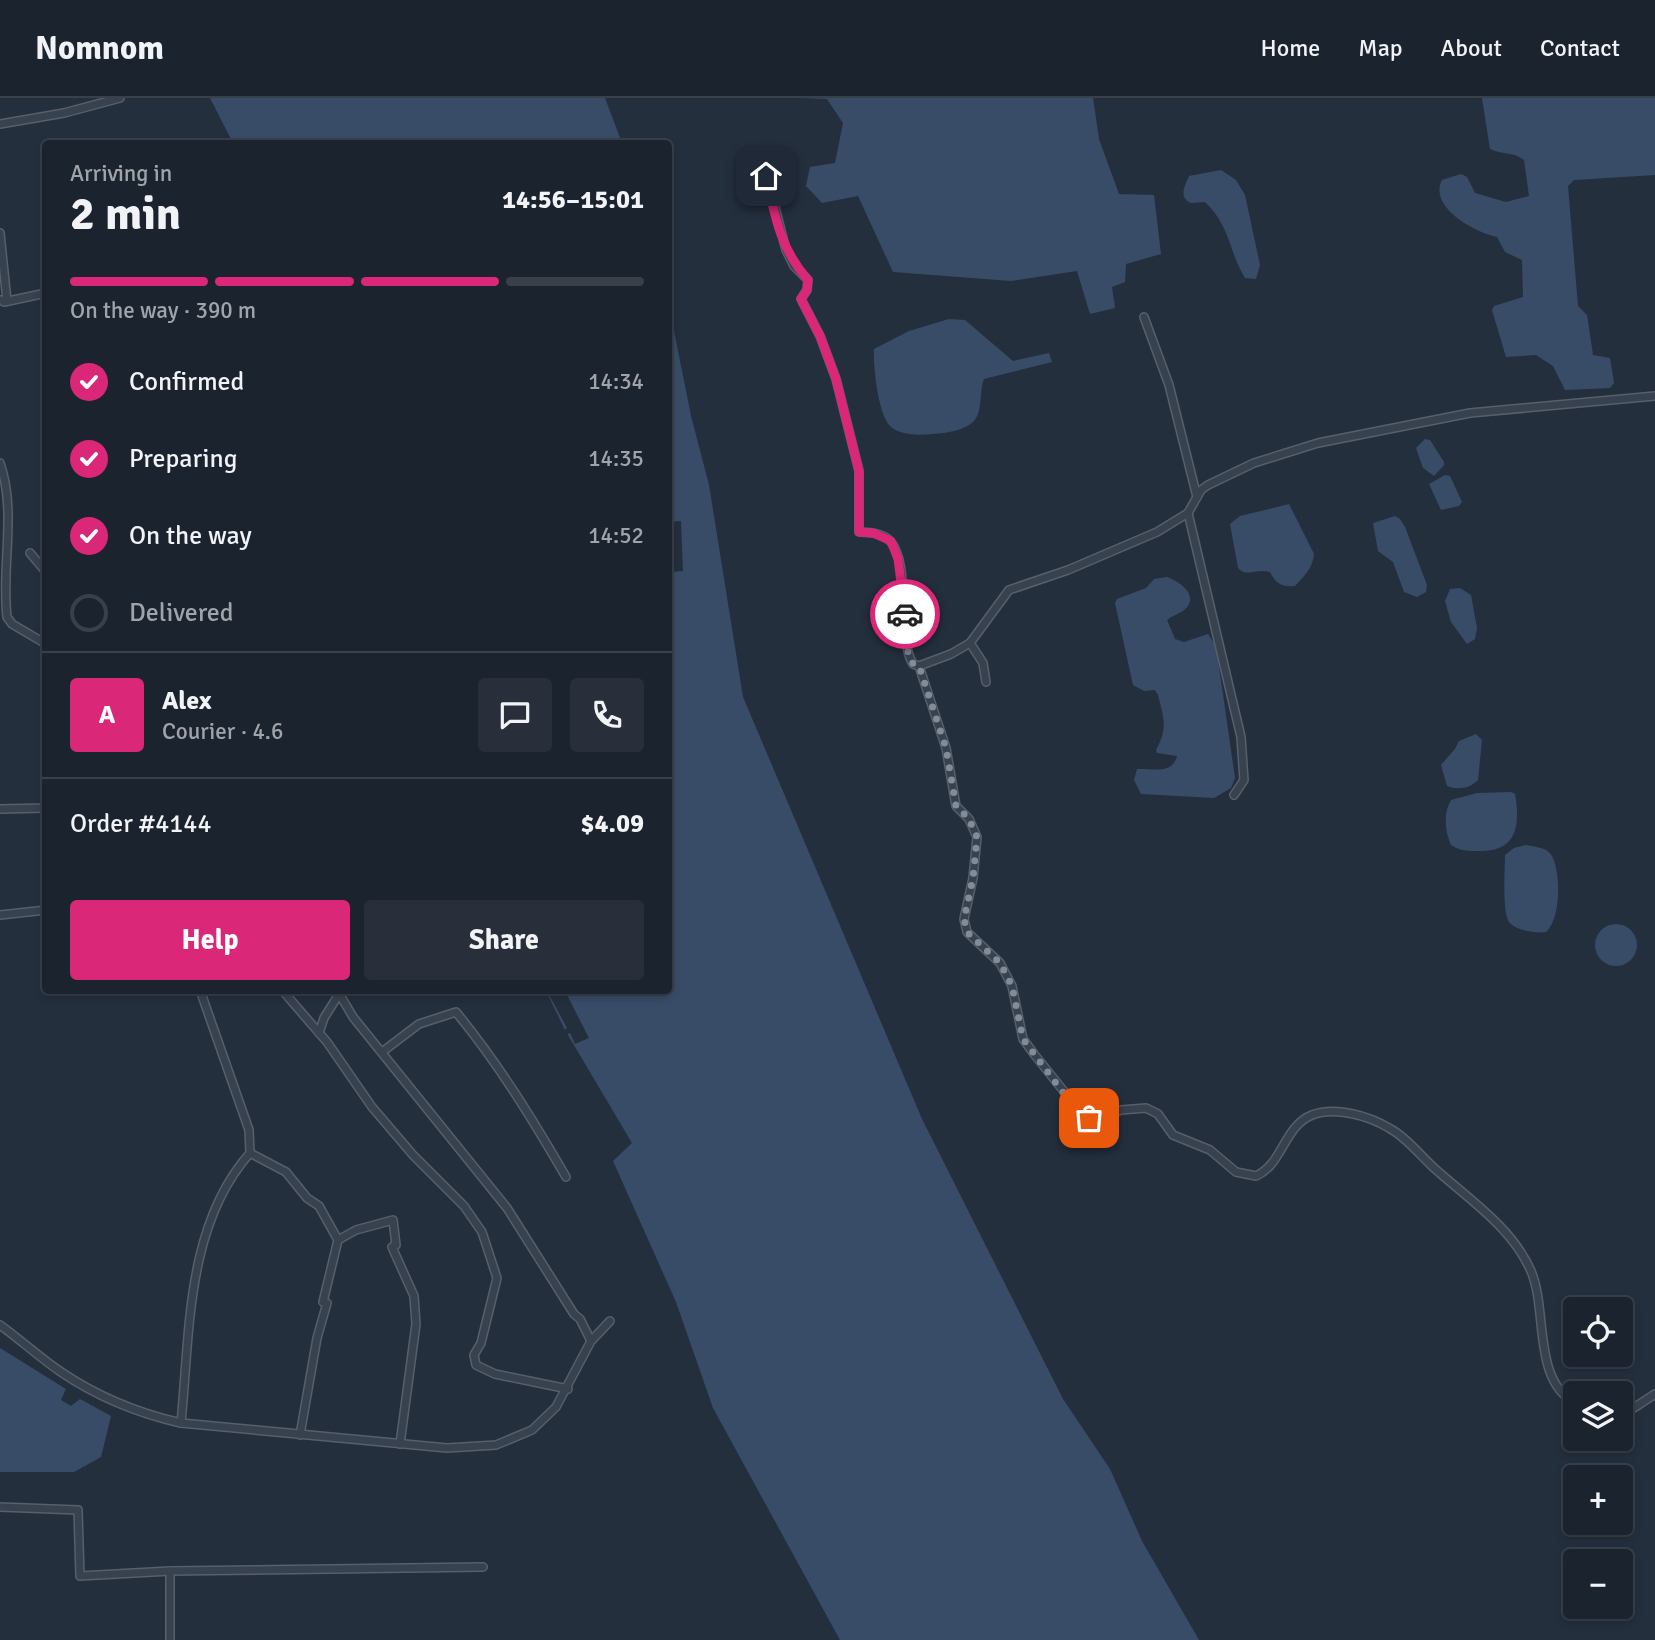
<!DOCTYPE html>
<html lang="en">
<head>
<meta charset="utf-8">
<style>
	:root { --surface:#1b232e; --page:#282f3a; --text:#f1f3f6; --muted:#a0a4aa; --line:#39404a; --accent:#db2777 }
	body { margin:0; font-family:Signika,sans-serif; background:var(--page); color:var(--text); height:100vh; display:flex; flex-direction:column; font-size:26px; white-space:nowrap }
	* { box-sizing:border-box; margin:0 }
	p { font-size:23px; color:var(--muted) }
	.icon { flex:none; width:38px; height:38px; fill:none; stroke:currentColor; stroke-width:2; stroke-linecap:round; stroke-linejoin:round }
	.map { position:relative; flex:1; overflow:hidden }
	.details { position:absolute; left:42px; top:42px; width:630px; height:854px; display:flex; flex-direction:column; background:var(--surface); border-radius:7px; box-shadow:0 4px 10px #0003,0 0 0 2px var(--line) }
	.details>* { flex:none }
	.buttons { position:absolute; left:1563px; top:1199px; display:grid; gap:14px }
	.buttons a { display:grid; place-items:center; width:70px; height:70px; border-radius:7px; background:var(--surface); box-shadow:0 4px 10px #0003,0 0 0 2px var(--line); font-size:35px }
	.pin { position:absolute; display:grid; place-items:center; width:60px; height:60px; color:#fff; margin:-30px; border-radius:14px; box-shadow:0 4px 10px #0006 }
	.courier { position:absolute; display:grid; place-items:center; width:70px; height:70px; margin:-35px; border:5px solid #db2777; border-radius:50%; background:#fff; color:#222; box-shadow:0 2px 9px #0007 }
	.head em { font-style:normal; font-weight:800 }
	.head div { display:flex; flex-direction:column-reverse }
	.head { display:flex; align-items:center; justify-content:space-between; height:119px; padding:0 28px }
	h1 { font-size:46px; font-weight:800; line-height:52px }
	.bar { display:grid; grid-template-columns:repeat(4,1fr); gap:10px 7px; align-content:center; height:84px; padding:0 28px }
	.bar i { height:9px; border-radius:5px; background:var(--line) }
	.bar .current { background:var(--accent) }
	.bar p { grid-column:span 4 }
	.line { display:flex; align-items:center; gap:18px; padding:0 28px; border-top:2px solid var(--line) }
	.line div { flex:1 }
	.round { display:grid; place-items:center; flex:none; width:74px; height:74px; border-radius:7px; background:var(--page) }
	ol { padding:0 28px; list-style:none }
	li { display:flex; align-items:center; gap:21px; height:77px }
	li p { margin-inline-start:auto }
	li .icon { padding:7px; border-radius:50%; background:var(--accent); color:#fff; stroke-width:4 }
	li:last-child { color:var(--muted) }
	li i { width:38px; height:38px; border:4px solid var(--line); border-radius:50% }
	.primary-button { display:flex; gap:14px; margin-top:auto; padding:14px 28px }
	.primary-button a { flex:1; height:80px; border-radius:7px; background:var(--accent); color:#fff; font-size:28px; font-weight:800; line-height:80px; text-align:center }
	.primary-button a+a { background:var(--page); color:var(--text) }
	header { display:flex; align-items:center; gap:42px; box-sizing:border-box; height:98px; padding:0 35px; background:var(--surface); border-bottom:2px solid var(--line) }
	header strong { font-size:33px }
	nav { display:flex; gap:38px; margin-inline-start:auto; font-size:24px }
	.map>svg:first-child { display:block }
	.water { fill:#394c67 }
	.pier { fill:#242f3e }
	.lines { fill:none; stroke-linecap:round; stroke-linejoin:round }
	.minor-casing { stroke:#565f6c; stroke-width:10 }
	.minor { stroke:#38414e; stroke-width:7 }
	.done { stroke:#828b98; stroke-width:7; stroke-dasharray:0 12.6 }
	.route { stroke:#db2777; stroke-width:9 }
</style>
</head>
<body>
<header>
<strong>Nomnom</strong>
<nav><a>Home</a><a>Map</a><a>About</a><a>Contact</a></nav>
</header>
<div class="map">
<svg width="1655" height="1542" viewBox="0 0 1655 1542">
	<rect width="100%" height="100%" fill="#242f3e"/>
	<!-- water -->
	<g class="water">
		<path d="M210,0h395l17,45h-389z"/>
		<path d="M803,0h290l6,41 20,55 35,1 7,59 -35,10 -1,18 -13,5 3,21 -25,6 -13,-43 -66,10 -118,-9 -35,-76 -36,7 -16,-17 4,-19 25,-4 8,-40 -16,-24z"/>
		<path d="M1482,0h173v77l-81,5 -6,6 10,120 9,9 6,40 17,3 4,25 -4,5 -45,2 -12,-24 -17,-11 -30,2 -14,-47 2,-4 29,-9 -1,-37 -17,-8 -8,-15c-22,-4 -69,-30 -55,-57l19,-6 6,3 8,16 31,9 23,-6 -5,-36c-11,-9 -22,-5 -34,-11z"/>
		<path d="M1221,72l15,10 9,15 15,70 -4,14 -11,-1c-17,-28 -14,-51 -40,-76l-14,1c-13,-6 -6,-17 -2,-27z"/>
		<path d="M669,208l22,110 18,69 34,212 179,422 141,280 47,70 32,72 57,99h-359l-127,-232 -37,-106 -63,-141 19,-18 -67,-113 -19,-39 122,-1z"/>
		<path d="M949,221l16,1 48,41 36,-8 3,9 -68,17c-5,12 -1,32 -10,42 -10,10 -28,12 -41,13 -14,1 -31,2 -42,-7 -13,-11 -18,-62 -17,-78l35,-18z"/>
		<path d="M1425,341l5,1 14,22v3l-10,11 -11,-8 -7,-20z"/>
		<path d="M1445,377l5,1 12,26 -3,4 -18,4 -12,-26z"/>
		<path d="M1289,406l25,50c-1,14 -10,22 -19,32 -13,1 -19,-2 -25,-14 -14,-4 -23,6 -32,-4l-8,-44 10,-8z"/>
		<path d="M1395,418l5,3 5,8 22,58 -1,7 -9,5 -13,-5 -11,-30 -15,-11 -5,-28z"/>
		<path d="M1167,479c14,5 34,20 16,34 -5,3 -11,5 -16,9l8,19 9,3 24,-8 8,12 19,132 -4,10 -17,10 -73,-4 -7,-14 3,-11c17,-1 35,6 40,-13l-20,-3 -1,-3c12,-22 8,-31 2,-55l-3,-5 -11,1 -11,-6 -18,-82 2,-4 29,-11 8,-9z"/>
		<path d="M1460,490l11,7 6,33 -2,11 -8,5 -16,-22 -6,-21 5,-12z"/>
		<path d="M1476,636l6,6 -4,40c-9,9 -20,10 -31,6l-6,-21 14,-16 4,-8z"/>
		<path d="M1511,694l4,2c5,29 3,56 -32,57 -12,0 -22,1 -32,-6 -6,-13 -8,-32 0,-45l26,-7z"/>
		<path d="M1526,747c9,2 21,2 26,11 9,17 9,63 -6,76 -10,1 -30,-1 -37,-10 -7,-11 -4,-53 -4,-67l9,-7z"/>
		<circle cx="1616" cy="847" r="21"/>
		<path d="M0,1250l66,41 -5,11 10,6 9,-7 31,17 -10,41 -27,15h-74z"/>
	</g>
	<!-- pier -->
	<g class="pier">
		<path d="M681,423l2,50 -14,1v-50z"/>
		<path d="M547,893h18l24,47 -14,6 -5,-11 -6,3 -2,-4 5,-4z"/>
	</g>
	<g class="lines">
		<defs>
			<g id="minor">
				<path d="M0,26l64,-11 56,-15"/>
				<path d="M767,78l19,74 8,16 14,14 -1,10 -6,9 19,37 16,43 23,92v61c10,0 24,1 31,9 21,21 7,99 23,123l6,2 32,-12 19,-11 39,-53 59,-20 89,-38 31,-19 13,-23 7,-5 46,-22 64,-20 152,-30 185,-17"/>
				<path d="M0,135l7,68 -7,-1"/>
				<path d="M4,204l42,-9"/>
				<path d="M1144,219l25,68 28,112"/>
				<path d="M0,365c17,50 1,102 7,154l5,7 34,20"/>
				<path d="M1188,415l53,224 3,43 -10,15"/>
				<path d="M30,455l16,19"/>
				<path d="M970,545l13,20 3,19"/>
				<path d="M919,568l27,82 10,58 13,13 8,18 -4,41 -9,41 3,13 33,31 12,23 11,53 11,15 48,60 19,5 20,-9 25,-2 12,6 15,21 37,15 26,22 20,4c27,-12 28,-50 56,-61 23,-9 57,1 77,13 17,9 30,26 44,39 34,31 79,60 98,104 17,40 1,108 44,132"/>
				<path d="M0,711l46,-1"/>
				<path d="M0,817l46,-5"/>
				<path d="M282,892l45,52 45,65 41,48 51,51 18,26 15,46 -16,65 -7,12 2,10 19,9 73,15"/>
				<path d="M337,892l16,27 154,191 67,106 6,5 11,22"/>
				<path d="M319,935l5,-15 15,-24"/>
				<path d="M382,954l37,-28 37,-12c42,51 77,108 110,165"/>
				<path d="M250,1055l36,19 21,26 12,8 19,34 18,-10 37,-10 3,25 -4,2 22,49 2,28 -16,120"/>
				<path d="M0,1227c21,15 40,33 61,47 37,25 76,41 120,51l266,25 49,-3 36,-15 24,-23 35,-66 19,-20"/>
				<path d="M1620,1319l35,-23"/>
				<path d="M181,1325c9,-91 5,-198 69,-270l-1,-23 -49,-140"/>
				<path d="M300,1337l17,-97 10,-35 -4,-1 15,-62"/>
				<path d="M0,1409l78,3 2,66 90,-5 313,-4"/>
				<path d="M170,1542v-69"/>
			</g>
		</defs>
		<!-- minor casing -->
		<use href="#minor" class="minor-casing"/>
		<!-- minor -->
		<use href="#minor" class="minor"/>
	</g>
	<g class="lines">
		<!-- done -->
		<path class="done" d="M905,516l2,35 6,15 6,2 27,82 10,58 13,13 8,18 -4,41 -9,41 3,13 33,31 12,23 11,53 42,56 17,19 7,4"/>
		<!-- route -->
		<path class="route" d="M766,78c9,41 14,72 42,104l-1,10 -6,9 19,37 16,43 23,92v61l14,1 18,8 7,18 7,55"/>
	</g>
</svg>
<div class="buttons">
<a><svg class="icon" aria-label="locate" viewBox="0 0 24 24"><circle cx="12" cy="12" r="6"/><path d="M12 2v4M12 18v4M2 12h4M18 12h4"/></svg></a>
<a><svg class="icon" aria-label="layers" viewBox="0 0 24 24"><path d="M12 4l9 5-9 5-9-5zM3 14l9 5 9-5"/></svg></a>
<a>+</a>
<a>−</a>
</div>
<div class="pin" style="left:1089px;top:1020px;background:#ea580c"><svg class="icon" aria-label="bag" viewBox="0 0 24 24"><path d="M5 8h14l-1 12H6zM9 8a3 3 0 0 1 6 0"/></svg></div>
<div class="pin" style="left:766px;top:78px;background:#1f2937"><svg class="icon" aria-label="home" viewBox="0 0 24 24"><path d="M3 11l9-7 9 7M6 9v11h12V9"/></svg></div>
<div class="courier" style="left:905px;top:516px"><svg class="icon" aria-label="car" viewBox="0 0 24 24"><path d="M5 17H2v-5l4-1 3-4h7l3 4 3 1v5h-3M9 17h6M6 11h13"/><circle cx="7" cy="17" r="2"/><circle cx="17" cy="17" r="2"/></svg></div>
<section class="details">
<div class="head"><div><h1>2 min</h1><p>Arriving in</p></div><em>14:56–15:01</em></div>
<div class="bar"><i class="current"></i><i class="current"></i><i class="current"></i><i></i><p>On the way · 390 m</p></div>
<ol>
<li><svg class="icon" aria-label="check" viewBox="0 0 24 24"><path d="M5 12l5 5 9-10"/></svg>Confirmed<p>14:34</p></li>
<li><svg class="icon" aria-label="check" viewBox="0 0 24 24"><path d="M5 12l5 5 9-10"/></svg>Preparing<p>14:35</p></li>
<li><svg class="icon" aria-label="check" viewBox="0 0 24 24"><path d="M5 12l5 5 9-10"/></svg>On the way<p>14:52</p></li>
<li><i></i>Delivered</li>
</ol>
<div class="line" style="height:126px"><b class="round" style="background:var(--accent);color:#fff">A</b><div><b>Alex</b><p>Courier · 4.6</p></div><a class="round"><svg class="icon" aria-label="chat" viewBox="0 0 24 24"><path d="M4 5h16v11H9l-5 4z"/></svg></a><a class="round"><svg class="icon" aria-label="phone" viewBox="0 0 24 24"><path d="M5 4h4l2 5-3 2q2 4 5 5l2-3 5 2v4C11 20 4 13 5 4z"/></svg></a></div>
<div class="line" style="height:91px"><div>Order #4144</div><b>$4.09</b></div>
<div class="primary-button"><a>Help</a><a>Share</a></div>
</section>
</div>
</body>
</html>
